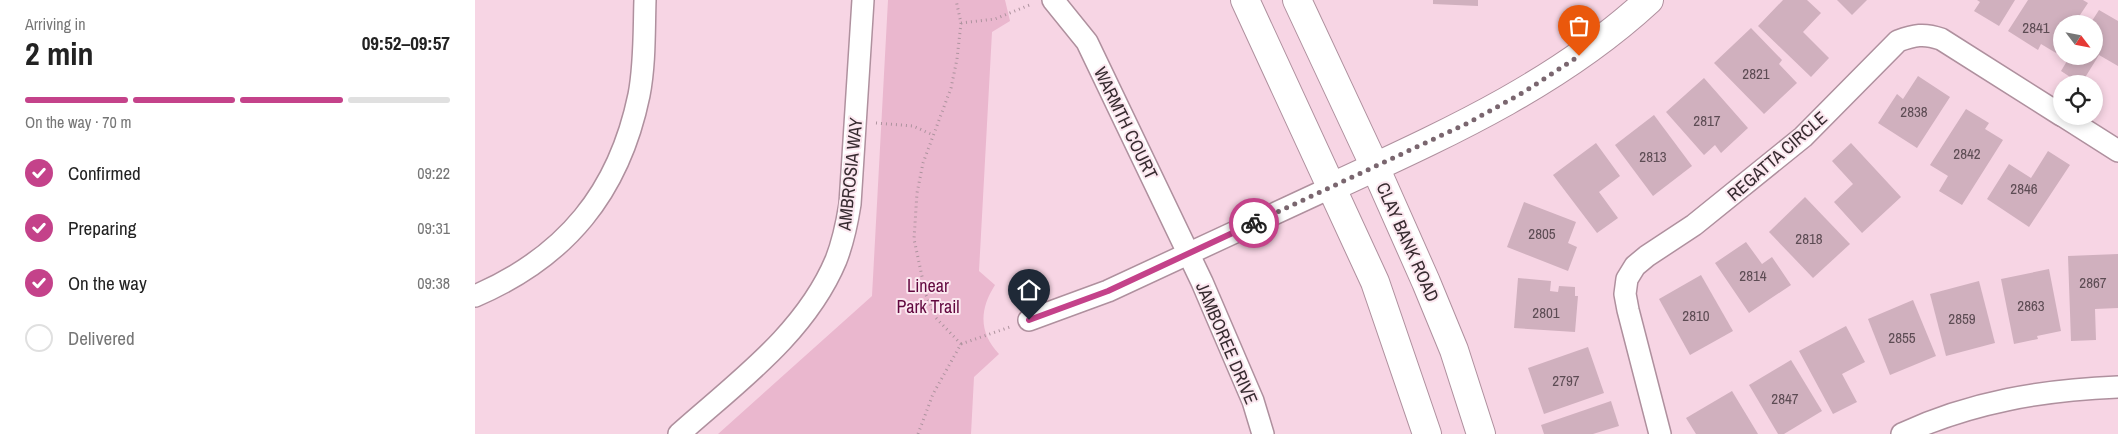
<!DOCTYPE html>
<html lang="en">
<head>
<meta charset="utf-8">
<style>
	:root { --surface:#fff; --page:#f6f6f6; --text:#222; --muted:#767676; --line:#e0e0e0; --accent:#c4428a }
	body { margin:0; font-family:"Archivo Narrow",sans-serif; background:var(--page); color:var(--text); height:100vh; display:flex; flex-direction:column; font-size:19px; white-space:nowrap }
	* { box-sizing:border-box; margin:0 }
	p { font-size:16px; color:var(--muted) }
	.icon { flex:none; width:28px; height:28px; fill:none; stroke:currentColor; stroke-width:2; stroke-linecap:round; stroke-linejoin:round }
	.map { position:relative; flex:1; overflow:hidden }
	.panel { display:flex; flex-direction:column; background:var(--surface); width:475px }
	.panel>* { flex:none }
	.needle { width:32px; rotate:122deg }
	.controls { position:absolute; left:1578px; top:15px; display:grid; gap:10px }
	.controls a { display:grid; place-items:center; width:50px; height:50px; border-radius:50%; background:var(--surface); box-shadow:0 2px 8px #0003; font-size:25px }
	.pin { position:absolute; display:grid; place-items:center; width:42px; height:42px; color:#fff; margin:-51px -21px; border-radius:50% 50% 50% 0; rotate:-45deg; box-shadow:0 0 5px #0007 }
	.pin .icon { rotate:45deg }
	.courier { position:absolute; display:grid; place-items:center; width:50px; height:50px; margin:-25px; border:4px solid #c4428a; border-radius:50%; background:#fff; color:#222; box-shadow:0 1px 6px #0007 }
	.head em { font-style:normal; font-weight:800 }
	.head div { display:flex; flex-direction:column-reverse }
	.head { display:flex; align-items:center; justify-content:space-between; height:85px; padding:0 25px }
	h1 { font-size:32px; font-weight:800; line-height:38px }
	.bar { display:grid; grid-template-columns:repeat(4,1fr); gap:8px 5px; align-content:center; height:60px; padding:0 25px }
	.bar i { height:6px; border-radius:4px; background:var(--line) }
	.bar .on { background:var(--accent) }
	.bar p { grid-column:span 4 }
	ol { padding:0 25px; list-style:none }
	li { display:flex; align-items:center; gap:15px; height:55px }
	li p { margin-inline-start:auto }
	li .icon { padding:5px; border-radius:50%; background:var(--accent); color:#fff; stroke-width:4 }
	li:last-child { color:var(--muted) }
	li i { width:28px; height:28px; border:2px solid var(--line); border-radius:50% }
	main { display:flex; flex:1; min-height:0 }
	.map>svg:first-child { display:block }
	.green { fill:#eab7ce }
	.building { fill:#d0b0be }
	.lines { fill:none; stroke-linecap:round; stroke-linejoin:round }
	.street-casing { stroke:#af909e; stroke-width:24 }
	.secondary-casing { stroke:#af909e; stroke-width:30 }
	.path { stroke:#ad939e; stroke-width:3; stroke-dasharray:1 4; stroke-linecap:butt }
	.street { stroke:#fff; stroke-width:21 }
	.secondary { stroke:#fff; stroke-width:28 }
	.done { stroke:#7a666f; stroke-width:5; stroke-dasharray:0 9 }
	.route { stroke:#c4428a; stroke-width:6 }
	.labels { text-anchor:middle; dominant-baseline:central; stroke-width:4; stroke-linejoin:round; paint-order:stroke }
	.number-label { font-size:15px; fill:#5d4c54 }
	.street-label { font-size:18px; fill:#372b30; stroke:#fbe7ef }
	.park-label { font-size:18px; fill:#62083f; stroke:#fbe7ef }
</style>
</head>
<body>
<main>
<section class="panel">
<div class="head"><div><h1>2 min</h1><p>Arriving in</p></div><em>09:52–09:57</em></div>
<div class="bar"><i class="on"></i><i class="on"></i><i class="on"></i><i></i><p>On the way · 70 m</p></div>
<ol>
<li><svg class="icon" aria-label="check" viewBox="0 0 24 24"><path d="M5 12l5 5 9-10"/></svg>Confirmed<p>09:22</p></li>
<li><svg class="icon" aria-label="check" viewBox="0 0 24 24"><path d="M5 12l5 5 9-10"/></svg>Preparing<p>09:31</p></li>
<li><svg class="icon" aria-label="check" viewBox="0 0 24 24"><path d="M5 12l5 5 9-10"/></svg>On the way<p>09:38</p></li>
<li><i></i>Delivered</li>
</ol>
</section>
<div class="map">
<svg width="1643" height="434" viewBox="0 0 1643 434">
	<rect width="100%" height="100%" fill="#f7d5e4"/>
	<!-- green -->
	<path class="green" d="M413,0h117l5,21 -18,11 -13,239 16,14c-16,25 -16,48 4,69l-25,23 -3,57h-253l154,-138z"/>
	<!-- building -->
	<g class="building">
		<path d="M958,0h45v6l-45,-2z"/>
		<path d="M1308,0h24l14,13 -18,19 26,26 -18,19 -53,-51z"/>
		<path d="M1362,0h30l-15,15z"/>
		<path d="M1502,0h38l-16,26 -25,-15 6,-9z"/>
		<path d="M1553,0h55l5,3 -14,21h-13v20l-5,9 -15,-9 -3,6 -30,-19z"/>
		<path d="M1624,10l19,11v45l-19,-11 -18,29 -20,-13 9,-15h24v-32h-4z"/>
		<path d="M1276,28l31,32 -3,4 18,19 -33,31 -50,-51z"/>
		<path d="M1443,76l32,21 -33,51 -39,-25 19,-29 6,5z"/>
		<path d="M1229,78l44,50 -27,25 -6,-8 -11,10 -38,-43z"/>
		<path d="M1491,109l23,14 -4,6 18,11 -41,65 -23,-14 9,-15 -18,-11z"/>
		<path d="M1179,115l38,51 -39,30 -38,-51z"/>
		<path d="M1121,143l24,33 -21,16 19,26 -21,15 -44,-58z"/>
		<path d="M1376,143l50,54 -39,36 -28,-31 19,-18 -21,-23z"/>
		<path d="M1573,151l22,14 -41,62 -42,-28 22,-35 22,14z"/>
		<path d="M1330,197l45,47 -37,34 -44,-46z"/>
		<path d="M1049,202l52,20 -8,21 9,4 -9,24 -61,-24z"/>
		<path d="M1271,242l16,22 10,-7 19,28 -42,28 -34,-50z"/>
		<path d="M1643,254v54l-23,1 1,31 -25,1 -3,-85z"/>
		<path d="M1574,269l12,62 -24,5 1,3 -24,5 -13,-65z"/>
		<path d="M1226,275l32,56 -43,24 -31,-56z"/>
		<path d="M1043,278l33,3 -1,10 8,1 1,-6 16,1v9h3l-3,36 -61,-4z"/>
		<path d="M1504,281l16,62 -49,13 -16,-62z"/>
		<path d="M1438,300l23,56 -46,19 -22,-56z"/>
		<path d="M1371,326l19,36 -23,12 15,28 -24,12 -34,-63z"/>
		<path d="M1113,347l16,46 -60,21 -16,-46z"/>
		<path d="M1316,360l31,51 -38,23h-6l-29,-49z"/>
		<path d="M1257,391l26,43h-62l-10,-16z"/>
		<path d="M1136,401l8,25 -26,8h-49l-3,-9z"/>
	</g>
	<g class="lines">
		<defs>
			<g id="street">
				<path d="M578,0l34,42 115,240 51,119 10,33"/>
				<path d="M1588,116l55,35"/>
				<path d="M0,296c91,-39 144,-104 164,-201 6,-31 5,-64 6,-95"/>
				<path d="M554,320l79,-29 224,-104"/>
				<path d="M204,434c57,-51 126,-100 157,-174 7,-18 11,-37 14,-56l13,-204"/>
				<path d="M1185,434l-32,-124 -3,-16 2,-15 8,-13 12,-10 47,-31 109,-88 95,-96c16,-6 26,-8 43,-2l120,76"/>
				<path d="M1427,434c69,-32 141,-44 216,-47"/>
			</g>
			<g id="secondary">
				<path d="M770,0l130,282 52,152"/>
				<path d="M822,0l78,167 51,115 28,68 27,84"/>
				<path d="M857,187c112,-52 225,-102 317,-187"/>
			</g>
		</defs>
		<!-- street casing -->
		<use href="#street" class="street-casing"/>
		<!-- secondary casing -->
		<use href="#secondary" class="secondary-casing"/>
		<!-- path -->
		<g class="path">
			<path d="M486,23l34,-4 37,-15"/>
			<path d="M401,123l37,3 20,9"/>
			<path d="M486,344l49,-17"/>
			<path d="M443,434l15,-40 28,-50 -25,-26 -10,-23 -12,-56 3,-46 6,-30 28,-75 6,-29 4,-36 -5,-23"/>
		</g>
		<!-- street -->
		<use href="#street" class="street"/>
		<!-- secondary -->
		<use href="#secondary" class="secondary"/>
	</g>
	<g class="lines">
		<!-- done -->
		<path class="done" d="M779,223l214,-100 56,-31 55,-36"/>
		<!-- route -->
		<path class="route" d="M554,320l79,-29 146,-68"/>
	</g>
	<g class="labels">
		<!-- number labels -->
		<g class="number-label">
			<text x="1561" y="27">2841</text>
			<text x="1281" y="73">2821</text>
			<text x="1439" y="111">2838</text>
			<text x="1232" y="120">2817</text>
			<text x="1492" y="153">2842</text>
			<text x="1178" y="156">2813</text>
			<text x="1549" y="188">2846</text>
			<text x="1067" y="233">2805</text>
			<text x="1334" y="238">2818</text>
			<text x="1278" y="275">2814</text>
			<text x="1618" y="282">2867</text>
			<text x="1556" y="305">2863</text>
			<text x="1071" y="312">2801</text>
			<text x="1221" y="315">2810</text>
			<text x="1487" y="318">2859</text>
			<text x="1427" y="337">2855</text>
			<text x="1091" y="380">2797</text>
			<text x="1310" y="398">2847</text>
		</g>
		<!-- street labels -->
		<g class="street-label">
			<text transform="translate(651 123) rotate(64)">WARMTH COURT</text>
			<text transform="translate(1302 156) rotate(-41)">REGATTA CIRCLE</text>
			<text transform="translate(375 174) rotate(-84)">AMBROSIA WAY</text>
			<text transform="translate(933 242) rotate(66)">CLAY BANK ROAD</text>
			<text transform="translate(752 343) rotate(67)">JAMBOREE DRIVE</text>
		</g>
		<!-- park labels -->
		<g class="park-label">
			<text x="453" y="285">Linear<tspan x="453" dy="21">Park Trail</tspan></text>
		</g>
	</g>
</svg>
<div class="controls">
<a><svg class="needle" viewBox="-14 -14 28 28"><path d="M0-13l5 13h-10z" fill="#e53935"/><path d="M0 13l5-13h-10z" fill="#767676"/></svg></a>
<a><svg class="icon" aria-label="locate" viewBox="0 0 24 24"><circle cx="12" cy="12" r="6"/><path d="M12 2v4M12 18v4M2 12h4M18 12h4"/></svg></a>
</div>
<div class="pin" style="left:1104px;top:56px;background:#ea580c"><svg class="icon" aria-label="bag" viewBox="0 0 24 24"><path d="M5 8h14l-1 12H6zM9 8a3 3 0 0 1 6 0"/></svg></div>
<div class="pin" style="left:554px;top:320px;background:#1f2937"><svg class="icon" aria-label="home" viewBox="0 0 24 24"><path d="M3 11l9-7 9 7M6 9v11h12V9"/></svg></div>
<div class="courier" style="left:779px;top:223px"><svg class="icon" aria-label="bike" viewBox="0 0 24 24"><circle cx="6" cy="16" r="4"/><circle cx="18" cy="16" r="4"/><path d="M6 16l4-8h5l3 8M10 8l3 8H6M13 5h3"/></svg></div>
</div>
</main>
</body>
</html>
